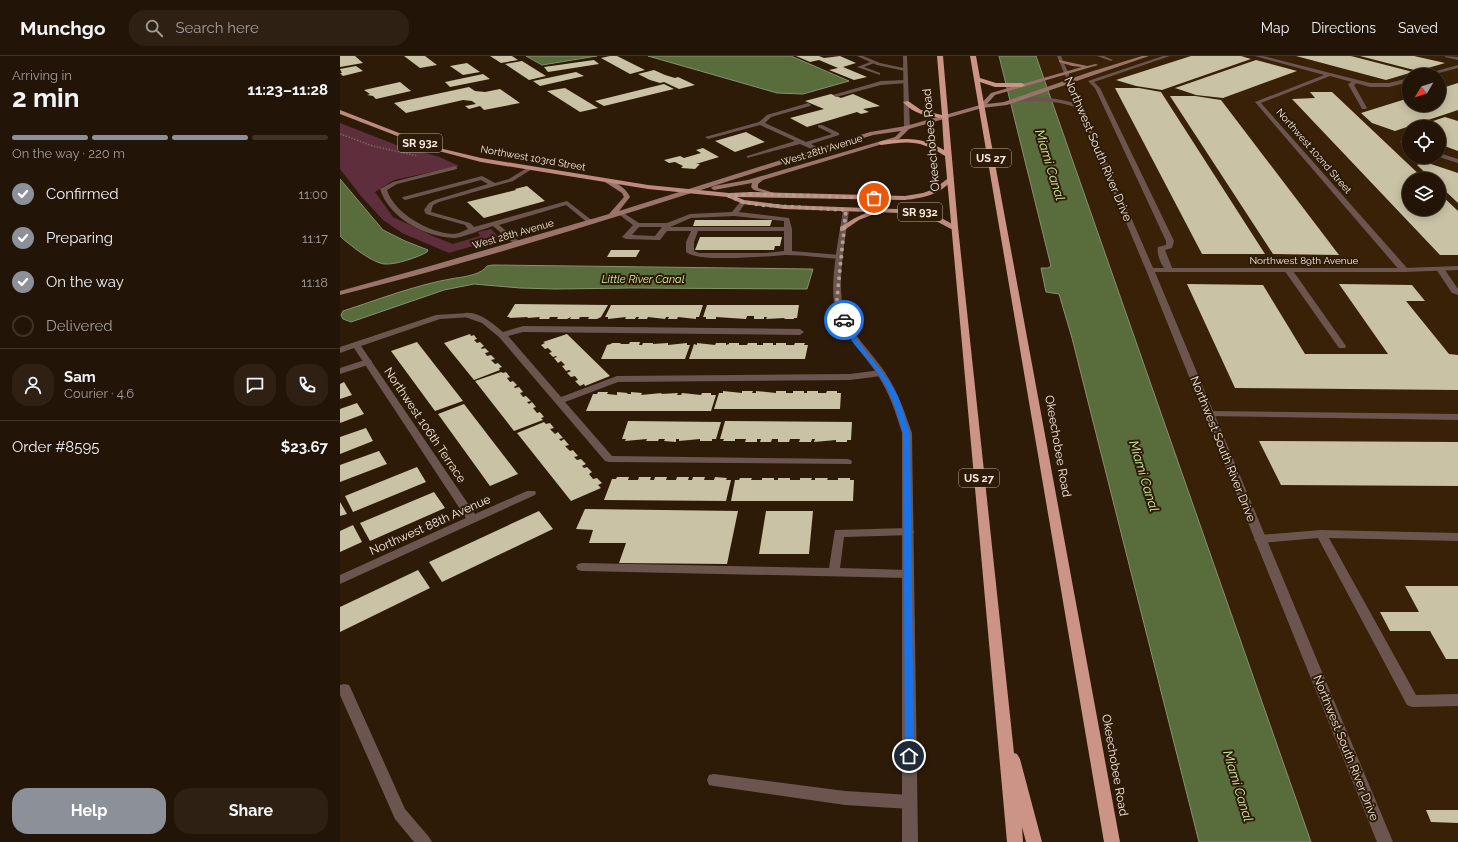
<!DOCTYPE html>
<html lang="en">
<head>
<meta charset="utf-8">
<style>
	:root { --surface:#221406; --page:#2e2114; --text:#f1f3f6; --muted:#a29e9b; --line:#3f3328; --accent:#8c9099 }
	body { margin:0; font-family:Raleway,sans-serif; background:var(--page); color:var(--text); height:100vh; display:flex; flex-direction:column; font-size:15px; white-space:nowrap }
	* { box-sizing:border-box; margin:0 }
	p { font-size:13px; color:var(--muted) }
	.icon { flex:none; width:22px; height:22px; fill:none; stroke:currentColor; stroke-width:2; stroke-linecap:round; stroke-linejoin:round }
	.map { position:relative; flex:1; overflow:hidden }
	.details { display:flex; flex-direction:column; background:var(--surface); width:340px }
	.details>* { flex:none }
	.needle { width:26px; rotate:231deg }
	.controls { position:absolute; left:1062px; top:12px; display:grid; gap:8px }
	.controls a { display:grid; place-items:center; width:44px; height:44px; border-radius:50%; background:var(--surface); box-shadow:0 2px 10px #0003,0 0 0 1px var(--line); font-size:20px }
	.pin { position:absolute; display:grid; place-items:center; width:34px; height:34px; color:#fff; margin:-17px; border:2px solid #fff; border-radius:50%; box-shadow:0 1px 4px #0007 }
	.courier { position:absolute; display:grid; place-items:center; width:40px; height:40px; margin:-20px; border:3px solid #1a73e8; border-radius:50%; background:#fff; color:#222; box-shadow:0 1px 5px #0007 }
	.head em { font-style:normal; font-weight:700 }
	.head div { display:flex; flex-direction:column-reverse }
	.head { display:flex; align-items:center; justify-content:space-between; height:68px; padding:0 12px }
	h1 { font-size:26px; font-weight:700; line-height:30px }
	.bar { display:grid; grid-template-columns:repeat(4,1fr); gap:6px 4px; align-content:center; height:48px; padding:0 12px }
	.bar i { height:5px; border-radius:3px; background:var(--line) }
	.bar .on { background:var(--accent) }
	.bar p { grid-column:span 4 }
	.line { display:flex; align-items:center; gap:10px; padding:0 12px; border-top:1px solid var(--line) }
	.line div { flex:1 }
	.round { display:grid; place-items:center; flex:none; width:42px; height:42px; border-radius:16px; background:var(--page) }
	ol { padding:0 12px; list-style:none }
	li { display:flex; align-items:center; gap:12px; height:44px }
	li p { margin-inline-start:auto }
	li .icon { padding:4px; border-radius:50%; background:var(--accent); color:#fff; stroke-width:4 }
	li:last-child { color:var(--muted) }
	li i { width:22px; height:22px; border:2px solid var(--line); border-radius:50% }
	.primary-button { display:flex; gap:8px; margin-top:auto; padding:8px 12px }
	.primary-button a { flex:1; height:46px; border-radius:16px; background:var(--accent); color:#fff; font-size:16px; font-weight:700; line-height:46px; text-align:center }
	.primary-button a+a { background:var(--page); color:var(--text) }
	header { display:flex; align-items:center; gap:24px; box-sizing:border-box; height:56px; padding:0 20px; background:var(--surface); border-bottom:1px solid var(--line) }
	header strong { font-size:19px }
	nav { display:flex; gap:22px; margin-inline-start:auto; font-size:14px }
	.search { width:280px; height:36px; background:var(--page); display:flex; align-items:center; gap:10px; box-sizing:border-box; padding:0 14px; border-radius:16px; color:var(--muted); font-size:15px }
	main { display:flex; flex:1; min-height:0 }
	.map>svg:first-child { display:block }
	.built { fill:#382107; fill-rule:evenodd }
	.green { fill:#5f2e3c }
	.water { fill:#586c3c; stroke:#87916c }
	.building { fill:#c9c2a4 }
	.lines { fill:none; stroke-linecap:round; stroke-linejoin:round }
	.path { stroke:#766656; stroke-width:1.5; stroke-dasharray:1.5 1.5; stroke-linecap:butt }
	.service { fill:#6d554f; fill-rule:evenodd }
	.minor { fill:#6d554f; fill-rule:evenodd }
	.tertiary { fill:#6d554f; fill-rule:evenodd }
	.secondary { fill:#9a736a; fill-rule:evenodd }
	.primary { fill:#bc8a7e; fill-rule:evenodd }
	.trunk { fill:#cc9487; fill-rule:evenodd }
	.route { fill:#1a73e8 }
	.done { stroke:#afa092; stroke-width:4; stroke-dasharray:0 7.2 }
	.labels { text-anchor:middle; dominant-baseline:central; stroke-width:4; stroke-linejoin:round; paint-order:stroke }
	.far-street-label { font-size:10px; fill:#f5e8dd; stroke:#2d1b08 }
	.shield { fill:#2d1b08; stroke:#b9aa9d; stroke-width:1 }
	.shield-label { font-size:11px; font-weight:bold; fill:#f5e8dd }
	.far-water-label { font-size:11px; font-style:italic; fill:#cff1a5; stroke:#2d1b08 }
	.street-label { font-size:12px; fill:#f5e8dd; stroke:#2d1b08 }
	.water-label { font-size:13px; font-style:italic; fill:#cff1a5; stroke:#2d1b08 }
</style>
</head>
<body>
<header>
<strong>Munchgo</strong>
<div class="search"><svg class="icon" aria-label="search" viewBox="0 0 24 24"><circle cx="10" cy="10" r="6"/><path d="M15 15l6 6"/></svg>Search here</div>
<nav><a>Map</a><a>Directions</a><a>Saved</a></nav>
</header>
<main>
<section class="details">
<div class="head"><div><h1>2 min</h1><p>Arriving in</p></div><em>11:23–11:28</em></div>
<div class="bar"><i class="on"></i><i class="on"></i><i class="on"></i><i></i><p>On the way · 220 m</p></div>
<ol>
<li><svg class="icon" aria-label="check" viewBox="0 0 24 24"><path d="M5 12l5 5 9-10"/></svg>Confirmed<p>11:00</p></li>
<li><svg class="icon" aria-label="check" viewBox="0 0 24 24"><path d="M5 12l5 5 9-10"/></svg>Preparing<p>11:17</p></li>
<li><svg class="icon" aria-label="check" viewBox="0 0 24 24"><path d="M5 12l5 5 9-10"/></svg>On the way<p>11:18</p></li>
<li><i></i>Delivered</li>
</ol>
<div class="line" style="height:72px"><a class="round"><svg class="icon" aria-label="person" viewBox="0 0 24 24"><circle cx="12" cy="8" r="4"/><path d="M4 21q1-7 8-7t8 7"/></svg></a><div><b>Sam</b><p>Courier · 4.6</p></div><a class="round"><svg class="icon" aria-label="chat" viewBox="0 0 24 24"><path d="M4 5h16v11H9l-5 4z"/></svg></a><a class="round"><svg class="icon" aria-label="phone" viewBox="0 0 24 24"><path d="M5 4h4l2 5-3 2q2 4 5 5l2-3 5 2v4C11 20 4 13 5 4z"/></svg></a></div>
<div class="line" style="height:52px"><div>Order #8595</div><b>$23.67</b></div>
<div class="primary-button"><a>Help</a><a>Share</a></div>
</section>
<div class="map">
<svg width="1118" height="786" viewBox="0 0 1118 786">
	<rect width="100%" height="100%" fill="#2d1b08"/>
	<!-- built -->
	<path class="built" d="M696,0h422v786h-147zM1069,19h30v30h-30zM1069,71h30v30h-30zM1069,123h30v30h-30z"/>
	<!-- green -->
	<path class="green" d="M0,67l59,23 41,11 19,9 -65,14 -19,12 18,25 42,20 18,7 27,-8 -2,-4 13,-3 9,9 -51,15 -47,-20 -19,-13 -22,-24 -21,-27z"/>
	<!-- water -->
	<g class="water">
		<path d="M186,0h71l-55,9z"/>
		<path d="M308,0h143l58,25 -46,13 -26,-1z"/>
		<path d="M659,0h37l275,786h-112l-127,-504 -13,-44 -13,-2 -5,-24h7l3,-2z"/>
		<path d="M0,123l43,51 22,11 23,9 -1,2c-8,5 -32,13 -42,12 -11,0 -37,-20 -45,-28z"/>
		<path d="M153,209l320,4 -6,20 -175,-1 -76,1 -36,-1 -46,-4 -30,6 -93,32 -8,-3 -2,-4 2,-4c37,-12 75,-27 113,-33 9,-1 26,-4 31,-12z"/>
	</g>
	<!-- building -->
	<g class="building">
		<path d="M0,0h15l8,7 -23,4z"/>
		<path d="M64,0h21l12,9 -17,3z"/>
		<path d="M150,0h22l6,4 -17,3z"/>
		<path d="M270,0h7l28,14 -15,4 -29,-16z"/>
		<path d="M456,0h23l5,2 16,-2 16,7 -13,4 24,10 -13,3 -25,-10 9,-2 -19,-8 -9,2z"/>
		<path d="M851,0h50l10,3 -89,31 -26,-4 -20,-6z"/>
		<path d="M956,0h55l62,16 -27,8z"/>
		<path d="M1020,0h54l31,7 -27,8z"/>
		<path d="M254,4l5,4 -51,8 -4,-5z"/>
		<path d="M916,4l41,11 -74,27 -27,-3 -21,-7z"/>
		<path d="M182,5l24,15 -17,4 -24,-16z"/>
		<path d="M127,7l13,9 -17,3 -13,-9z"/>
		<path d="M16,10l7,5 -20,5 -3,-3h2l-2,-4z"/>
		<path d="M314,14l11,5 10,3 3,-1 17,8 -16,4 -15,-7 -4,1 -10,-3 -12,-6z"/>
		<path d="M236,16l8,4 -44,10 -7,-5z"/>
		<path d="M143,18l7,5 -40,8 -5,-5z"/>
		<path d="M60,26l11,9 -35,8 -3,-3 -6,-1 3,-1 -6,-4z"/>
		<path d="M1118,27v27l-63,21 -23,-8 -11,-10 48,-15v7h30v-16z"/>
		<path d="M324,28l10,5 -70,17 -9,-5z"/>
		<path d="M129,31l6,4 10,1 15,-3 20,14 -36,7 -4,-4 -11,3 -4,-3 11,-2 -4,-3 -9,-1 -57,13 -12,-10z"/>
		<path d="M225,32l33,20 -18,4 -33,-21z"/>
		<path d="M775,32h24l22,4 104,162h-63z"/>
		<path d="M970,36h22l92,87h-15v30h30v-16l19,18v44h-18l-148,-156 23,-1z"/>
		<path d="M491,38l10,4 12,-4 27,12 -17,3 6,3 -8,2 -4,-2 -50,15 -17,-9 34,-9 -19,-8z"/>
		<path d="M830,40h25l26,4 118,155 -66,-1z"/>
		<path d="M1105,61l13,4v30l-19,-7v-17h-24z"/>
		<path d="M406,76l19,10 -30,10 -20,-11z"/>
		<path d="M363,92l16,9 -23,7h4l-5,5 -14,-1 2,-2 -8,-4 -6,1 -5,-3 16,-4 4,2 17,-5 -5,-3z"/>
		<path d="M1085,106l33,11v30l-19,-18v-6h-7l-15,-14z"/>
		<path d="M187,130l18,15 -61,17 -17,-16 49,-12 -1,-1z"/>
		<path d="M355,164h77l-2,6h-77z"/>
		<path d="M360,181h82l-2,9h-5l-1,4h-79z"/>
		<path d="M271,194h29l-4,7h-29z"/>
		<path d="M847,228l76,1 42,69h83l-49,-70 73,1 13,16h-19l43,53 9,1v35l-223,-2z"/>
		<path d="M175,248l93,1 -7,12 -4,2h-9l1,-2h-9l-1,2h-9l1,-2 -4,2h-10l1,-2h-8l-1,2h-10l1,-2 -13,1 1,-1 -19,1 1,-1h-3z"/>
		<path d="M271,249h92l-4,12h-3v2l-18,-2 -1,2h-9l1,-2h-3l-1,2 -17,-2 -1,2h-9l1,-2h-3l-1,2h-10l1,-2 -18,2v-2h-3z"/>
		<path d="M367,249h92l-2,13h-3v1h-10l1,-1 -19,1 1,-2h-3v2h-10v-3h-7l-1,3 -30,-2v2h-10v-2h-3z"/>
		<path d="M130,278l1,2 3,-1 3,4 -3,1 3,3 3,-1 4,4 -3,2 1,1 3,-1 4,4 -4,1 2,3 4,-1 4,4 -4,1 4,4 3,-1 4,4 -3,1 1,2 -26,10 -30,-37z"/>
		<path d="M227,278l43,42 -25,10 -1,-2 -4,2 -5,-5 3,-1 -3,-4 -4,1 -4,-4 4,-2 -2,-1 -3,1 -4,-5 3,-1 -4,-4 -3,2 -4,-5 3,-1 -1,-1 -3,1 -4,-4 3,-1 -4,-4 -3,1 -4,-4 4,-2 -2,-1z"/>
		<path d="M77,286l46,59 -28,10 -44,-60z"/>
		<path d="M290,286h10l-1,3h3l1,-2h10v1l15,-1v2l19,-2v2h3l-5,14h-84l6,-14 4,-1 1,-1h9l-1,1h9z"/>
		<path d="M357,287l18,2 1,-2h10v2l3,-1v-1h10v2h8l1,-2h9v2h6v-2h10v2h3v-2h10v2h8l1,-2h10l-1,2h4l-3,14h-116l5,-15 3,1z"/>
		<path d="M161,316l2,1 3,-1 4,5 -3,1 3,4 3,-1 4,4 -3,2 1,1 4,-1 4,5 -3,1 3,4 3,-1 5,5 -4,1 2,2 3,-2 4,5 -3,1 4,5 3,-1 4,5 -3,1 2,2 -29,11 -39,-50z"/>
		<path d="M4,326l8,13 -12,4v-15z"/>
		<path d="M383,335l19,2v-2h11l-1,2h4v-2l20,2v-2h10v2h7v-2h11v2h3v-2h11v2h8l1,-2h10v2h4l-1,16h-126l5,-16h4z"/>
		<path d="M258,336h10l-1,2 10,1v-3l11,1 -1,1h4v-2l11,1 -1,2 21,-2 -1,1 17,-1 -1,2h4l1,-2 19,2 1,-2h9v2h5l-5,16h-125l7,-17h4z"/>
		<path d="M17,347l7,11 -24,9v-14z"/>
		<path d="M124,348l54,70 -28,12 -52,-72z"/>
		<path d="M288,365l93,1 -5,17h-4v2h-12v-2l-21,2v-2h-3v3l-12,-1 1,-2h-6l-1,2h-12l1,-2 -22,2 1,-2h-4z"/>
		<path d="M385,365l127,1 -1,18h-4v2h-11v-2l-22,2 1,-3h-3l-1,3h-12l1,-3h-10l-1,3h-11v-3h-6l-1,3h-11l1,-3h-4v3h-12l1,-3h-11v2h-12l1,-2h-4z"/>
		<path d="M204,366l2,2 4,-1 4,5 -4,1 5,5 3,-2 5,6 -4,1 2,2 3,-2 5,6 -4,1 5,5 3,-1 5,6 -4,1 3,3 4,-1 5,5 -4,2 2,2 3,-1 5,5 -3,2 4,5 4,-1 5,5 -4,2 3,3 -30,13 -54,-68z"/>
		<path d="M26,372l7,13 -33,13v-17z"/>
		<path d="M919,385l199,1v44l-177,-1z"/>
		<path d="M39,395l8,13 -47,18v-17z"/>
		<path d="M77,411l9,15 -73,30 -8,-16z"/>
		<path d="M277,421h12l-1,3h10l1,-3h12l-1,3h4l1,-3h12l-1,3h10l1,-3h12l-1,3h4l1,-3h12l-1,3h10l1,-3 12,1 -1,2h5l-5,21 -122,-1 8,-21h4z"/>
		<path d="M400,422h12l-1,2h11v-2h12v2h4v-2h12v2h10v-2h12l-1,2h4v-2h13l-1,2h11v-2h12v2h4l-1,21h-122l4,-21h4z"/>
		<path d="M94,436l11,16 -75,33 -10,-18z"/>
		<path d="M0,446l7,12 -7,2z"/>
		<path d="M245,453l153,2 -11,53 -108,-1 7,-20h-37l4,-13 -17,-1z"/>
		<path d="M199,455l14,18 -111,53 -13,-20z"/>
		<path d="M426,455h47l-4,43h-50z"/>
		<path d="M13,469l9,17 -22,10v-21z"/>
		<path d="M78,514l12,18 -90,44v-25z"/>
		<path d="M1065,530h53v73h-12l-16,-28h-40l-10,-19h39z"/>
		<path d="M1086,754h32v13l-27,-1z"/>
	</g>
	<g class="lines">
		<!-- path -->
		<path class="path" d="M0,78l33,12 45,10"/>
		<!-- service -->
		<g class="service">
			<path d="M757,0h7l9,4 -2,1z"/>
			<path d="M823,0h7l-76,26 6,6 74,153 -2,7 -7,2 8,20 -4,2c-7,-3 -13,-18 -11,-25l8,-2v-4l-71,-153 -7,-7z"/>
			<path d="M533,5l4,1 -13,5 16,6v2l-23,-8z"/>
			<path d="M565,24l3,2 -1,1 -26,2 -45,12 -3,-2 48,-14z"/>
			<path d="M1015,24l3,2 -4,3 13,23 -1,1h-4l-14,-25z"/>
			<path d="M468,47l3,2 -1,1 -39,11 -6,6 41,19 26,-8 -14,-7v-2h4l17,8v2l-28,9 9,5v2h-4l-16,-7 -53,14v-2l48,-15 -35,-16 -52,14 -3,-2 54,-15 8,-7z"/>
			<path d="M1063,84l6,2v4l-9,-4z"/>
			<path d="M1099,97l19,6v4l-19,-6z"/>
			<path d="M115,110l2,1v2l-60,15 -10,6c7,23 42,43 66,44 5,0 10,-3 15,-5l-3,-4 -39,-11 -2,-4 5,-7 6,-3 53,-16 -7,-4 -76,20 -3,-2 1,-1 79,-21 13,7 14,-4 21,-13 2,1v2l-19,12 -74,21 -6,3 -2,7 39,11 4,4 93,-26 27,21 -6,1 -22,-18 -67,20 21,17 1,2 -4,2 -24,-20c-10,3 -31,12 -39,12 -29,-1 -65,-20 -74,-49l13,-7z"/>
			<path d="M403,144l3,2 -7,10 50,6 3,11v22l48,4 4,2 -4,2c-17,-1 -35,-4 -53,-4 -19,1 -88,8 -101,-3v-10l5,-11h-24l-7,9h-3l-31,-1 -4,-2 11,-12 -16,-12 5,-1 17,11h28l23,-9 42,-2 9,-11zM394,160l50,5v6h-114l21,-9zM299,171h23l-7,9 -23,-1zM358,175h86v20l-18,2h-67l-5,-2v-9z"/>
			<path d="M1097,211h6l15,22v6l-6,-2 -16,-24z"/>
			<path d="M945,212h6l55,78 -1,2h-6l-55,-78z"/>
			<path d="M125,257c14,-2 28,11 38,19l20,-6 277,3 4,3 -4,3 -277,-3 -15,4 53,61 56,-21 233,-2 31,-4 5,3 -5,3 -31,4 -232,2 -53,20 47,54 235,3 4,1 1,2 -1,2 -242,-2 -4,-1 -106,-124 -17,-14 -17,-6 -1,-2z"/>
			<path d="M28,303l3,1 1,2 -1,2 -31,10v-6z"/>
			<path d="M868,355l250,3v6l-253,-4 -2,-2z"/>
			<path d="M568,472l4,1 2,3 -2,3 -68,2 -4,31 68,2 4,1 2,3 -2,3 -4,1 -326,-7 -4,-1 -2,-3 2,-3 4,-1 247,5 6,-38z"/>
			<path d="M981,474l137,3v8l-129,-3 87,157 42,-1v12l-46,1 -5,-2 -89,-167 -58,5 -4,-1 -2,-3 2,-3 4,-1z"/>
			<path d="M4,628l5,1 2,4 54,120 24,28 3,5h-18l-19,-23 -55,-124v-10z"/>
			<path d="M374,718l131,17 65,4 5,2 2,5 -2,5 -5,2 -65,-4 -131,-19 -5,-1 -2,-5 2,-5z"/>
		</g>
		<!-- minor -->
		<g class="minor">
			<path d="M517,0h6l17,7 28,6 -3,2 -28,-6z"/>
			<path d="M915,0h8l107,27h19l20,-5v4l-20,5h-19l-40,-11 -69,27 146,165v4h-6l-146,-170 69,-27z"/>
			<path d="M1105,0l13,1v3l-13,-3z"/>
			<path d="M1118,9v3l-27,7h-9z"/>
			<path d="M128,257l4,2 -1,2 -31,2 -79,27 114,168 52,-23h8l1,2 -1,2 -195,89v-9l126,-57 -112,-170 -14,5v-6l96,-32z"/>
		</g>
		<!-- tertiary -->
		<g class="tertiary">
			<path d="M563,0h4l3,72 -3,2 -3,-2z"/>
			<path d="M717,0h4l92,212h251l54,-2v4l-54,2h-249l238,570h-16l-231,-572 -68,-162c-20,-7 -39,-8 -61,-6l-3,-2c12,-7 49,-1 63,4z"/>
			<path d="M506,152l3,2c-3,29 -14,76 -4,104 8,23 28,39 41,60 12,18 19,39 26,59l6,409h-16v-409c-6,-20 -13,-41 -25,-59 -13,-21 -33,-37 -41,-61 -8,-27 3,-74 7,-103z"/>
		</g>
		<!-- secondary -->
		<path class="secondary" d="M802,0h7l-142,49 -25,3 -73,21 -10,10 -136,41 -5,4v4l16,5v2l-20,-5 -3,-3 1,-4 -38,7 -3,-2 3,-2 34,-6 147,-43 6,-6 -28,4c-177,56 -353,116 -533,160v-4l90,-25 179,-52 15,-17 -2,-4 -17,-11v-2c9,-1 22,9 25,17l-11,14 251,-79 36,-6 74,-21 11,-12 91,-26 -10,-1 -13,-4v-2l28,6 9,-2 2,1 -103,30 -8,9 17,-2 86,-30z"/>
		<!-- primary -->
		<path class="primary" d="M0,54l95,37 46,11 167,27 81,8 22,-1 154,4 18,-3 11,-4 17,-13 3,2 -1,1c-12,15 -29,19 -48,21l-168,-3 7,3 40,5 140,5 8,3 26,14 -1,2h-6l-28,-15 -48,-2 -1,2 -15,6 -16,11h-3v-4l15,-9 13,-6 -84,-3 -41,-5 -16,-7 -79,-8 -167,-27 -50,-13 -91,-35z"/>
		<!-- trunk -->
		<g class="trunk">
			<path d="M597,0h6l15,171 56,526 3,1 3,5 22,83h-16l-4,-15 1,15h-16l-62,-686c-25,-16 -35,-15 -64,-11l-3,-2c4,-3 10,-3 15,-3 19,-3 35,0 51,10l-2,-32c-15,-2 -29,-4 -39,-16l5,-1 13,9 21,5z"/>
			<path d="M630,0h6l4,22 16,5h26l3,2 -3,2h-27l-15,-5 140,760h-16z"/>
		</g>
	</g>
	<!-- route -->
	<path class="route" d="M504,262c3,3 9,16 13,21 13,20 31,36 41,58 5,12 8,25 12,36l4,323 -1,3 -4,1 -3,-1 -1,-3 -2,-323c-6,-21 -12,-41 -25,-60 -13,-18 -29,-32 -37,-53z"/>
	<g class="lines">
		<!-- done -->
		<path class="done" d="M504,264l-7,-19 1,-13 8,-78 -86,-5 -17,-3 -14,-6 22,-2 123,4"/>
	</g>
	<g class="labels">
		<!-- far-street labels -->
		<g class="far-street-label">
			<text transform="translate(482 94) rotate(-17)">West 28th Avenue</text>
			<text transform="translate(974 95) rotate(49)">Northwest 102nd Street</text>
			<text transform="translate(193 102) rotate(10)">Northwest 103rd Street</text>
			<text transform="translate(173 178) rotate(-16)">West 28th Avenue</text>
			<text x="964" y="204">Northwest 89th Avenue</text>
		</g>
		<!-- shield labels -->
		<g class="shield">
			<rect x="58" y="78" width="44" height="18" rx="3"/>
			<rect x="631" y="93" width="40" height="18" rx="3"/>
			<rect x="558" y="147" width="44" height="18" rx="3"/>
			<rect x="619" y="413" width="40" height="18" rx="3"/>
		</g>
		<g class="shield-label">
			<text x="80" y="87">SR 932</text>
			<text x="651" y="102">US 27</text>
			<text x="580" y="156">SR 932</text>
			<text x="639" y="422">US 27</text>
		</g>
		<!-- far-water labels -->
		<g class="far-water-label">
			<text x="303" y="223">Little River Canal</text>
		</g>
		<!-- street labels -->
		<g class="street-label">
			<text transform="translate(591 84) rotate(-95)">Okeechobee Road</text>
			<text transform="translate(758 93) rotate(67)">Northwest South River Drive</text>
			<text transform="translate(85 369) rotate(56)">Northwest 106th Terrace</text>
			<text transform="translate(718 390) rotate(80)">Okeechobee Road</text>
			<text transform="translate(883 393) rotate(68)">Northwest South River Drive</text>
			<text transform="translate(90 469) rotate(-24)">Northwest 88th Avenue</text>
			<text transform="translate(1006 692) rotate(68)">Northwest South River Drive</text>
			<text transform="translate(775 709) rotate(80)">Okeechobee Road</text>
		</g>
		<!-- water labels -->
		<g class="water-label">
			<text transform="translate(710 109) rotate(73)">Miami Canal</text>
			<text transform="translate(804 420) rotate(73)">Miami Canal</text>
			<text transform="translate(898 730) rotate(73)">Miami Canal</text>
		</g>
	</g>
</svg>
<div class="controls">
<a><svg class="needle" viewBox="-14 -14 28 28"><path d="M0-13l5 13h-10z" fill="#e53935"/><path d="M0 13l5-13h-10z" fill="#a29e9b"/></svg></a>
<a><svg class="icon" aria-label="locate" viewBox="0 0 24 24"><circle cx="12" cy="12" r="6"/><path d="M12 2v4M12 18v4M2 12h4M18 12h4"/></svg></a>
<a><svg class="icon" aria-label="layers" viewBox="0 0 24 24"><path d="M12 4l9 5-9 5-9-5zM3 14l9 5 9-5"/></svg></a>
</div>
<div class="pin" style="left:534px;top:142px;background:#ea580c"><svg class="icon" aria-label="bag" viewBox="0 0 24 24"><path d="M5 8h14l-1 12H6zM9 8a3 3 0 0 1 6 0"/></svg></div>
<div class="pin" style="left:569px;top:700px;background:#1f2937"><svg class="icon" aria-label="home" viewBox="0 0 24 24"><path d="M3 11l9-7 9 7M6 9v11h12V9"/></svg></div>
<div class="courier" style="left:504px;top:264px"><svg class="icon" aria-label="car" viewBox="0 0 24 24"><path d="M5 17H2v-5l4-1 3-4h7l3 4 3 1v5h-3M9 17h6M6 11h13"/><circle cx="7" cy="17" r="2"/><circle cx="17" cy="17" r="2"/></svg></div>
</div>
</main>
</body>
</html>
